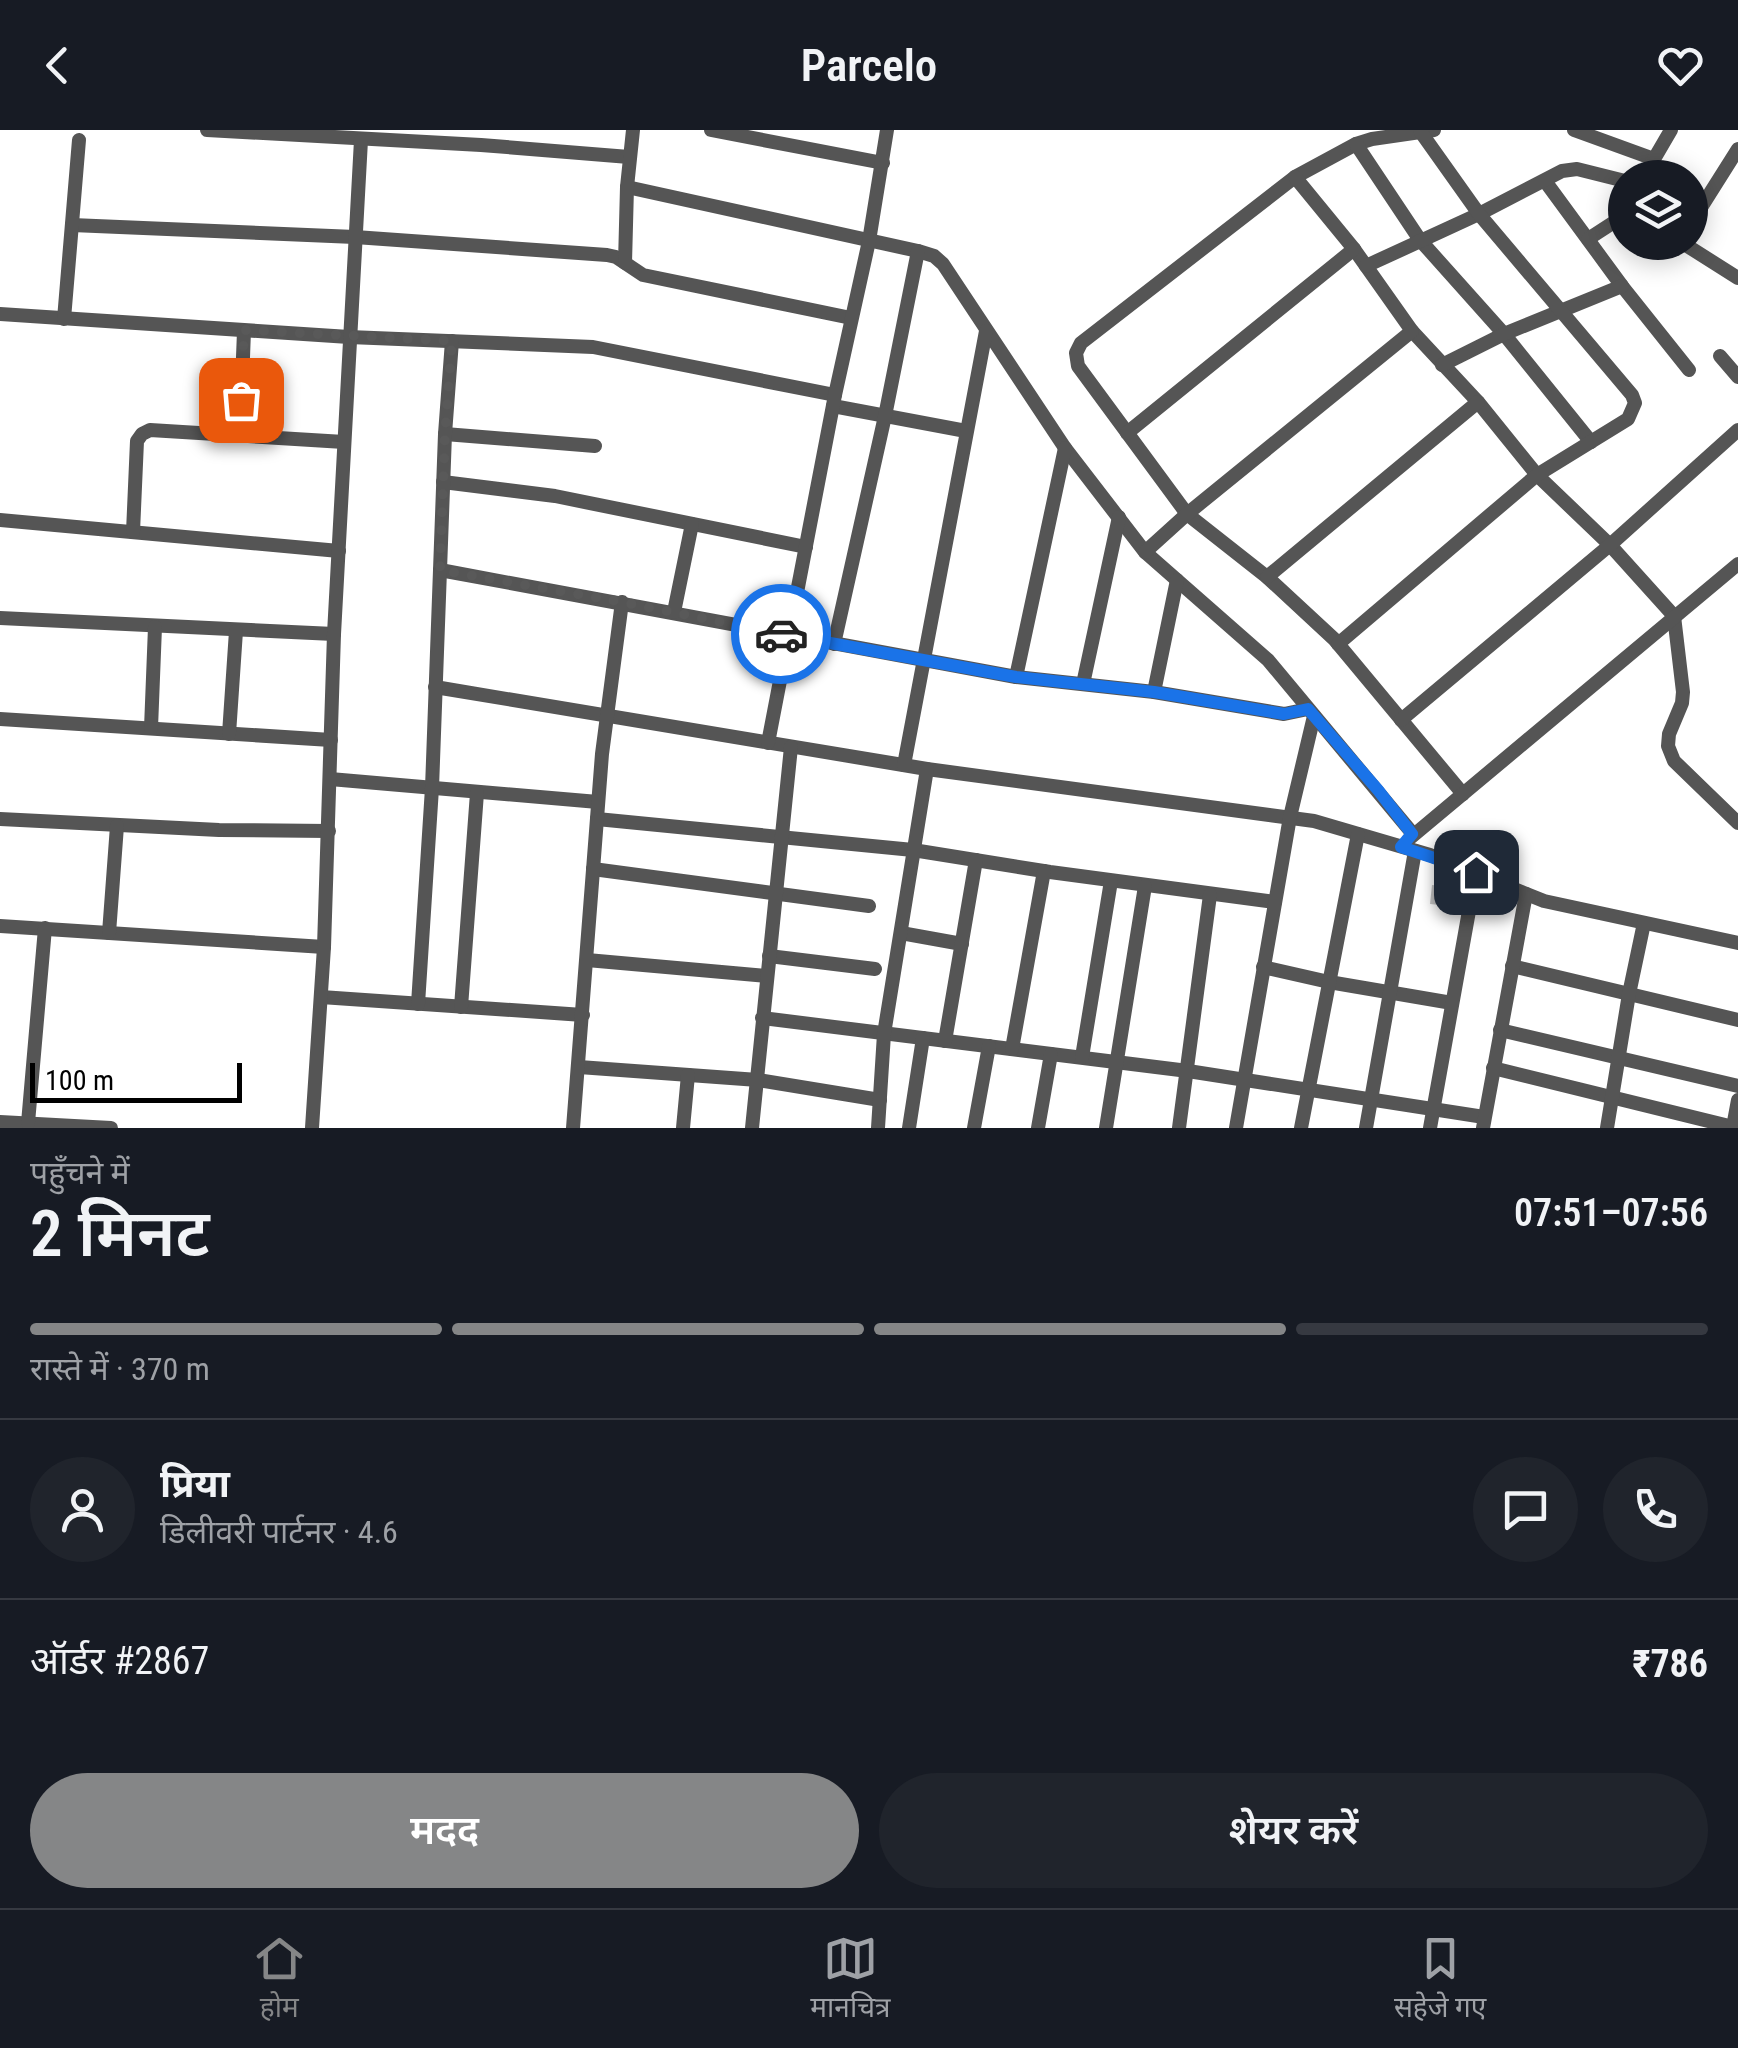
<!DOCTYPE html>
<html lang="hi">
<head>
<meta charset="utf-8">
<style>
	:root { --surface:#171b24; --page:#20242c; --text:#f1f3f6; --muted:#9ea1a6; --line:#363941; --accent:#858687 }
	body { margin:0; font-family:"Roboto Condensed","Noto Sans Devanagari",sans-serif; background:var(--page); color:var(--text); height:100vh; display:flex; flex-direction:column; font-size:38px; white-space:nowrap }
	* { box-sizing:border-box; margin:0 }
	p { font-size:32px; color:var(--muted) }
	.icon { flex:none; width:55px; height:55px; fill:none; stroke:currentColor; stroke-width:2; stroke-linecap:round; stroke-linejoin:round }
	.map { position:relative; height:998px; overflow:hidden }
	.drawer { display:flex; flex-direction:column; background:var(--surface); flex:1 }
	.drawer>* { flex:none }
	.controls { position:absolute; left:1608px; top:30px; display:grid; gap:20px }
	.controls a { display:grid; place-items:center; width:100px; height:100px; border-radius:50%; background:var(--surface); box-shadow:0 5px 25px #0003; font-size:50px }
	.scale { position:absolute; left:30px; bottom:25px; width:212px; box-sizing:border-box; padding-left:10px; border:5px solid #000; border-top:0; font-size:28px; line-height:35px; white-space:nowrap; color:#000; -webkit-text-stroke:8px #fff; paint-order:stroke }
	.pin { position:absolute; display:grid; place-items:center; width:85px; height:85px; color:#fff; margin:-42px; border-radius:20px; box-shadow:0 5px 15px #0006 }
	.courier { position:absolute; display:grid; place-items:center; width:100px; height:100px; margin:-50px; border:8px solid #1a73e8; border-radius:50%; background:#fff; color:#222; box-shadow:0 2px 12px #0007 }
	.overview em { font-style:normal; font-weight:600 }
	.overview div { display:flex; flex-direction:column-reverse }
	.overview { display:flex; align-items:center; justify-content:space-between; height:170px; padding:0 30px }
	h1 { font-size:65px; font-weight:600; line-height:75px }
	.bar { display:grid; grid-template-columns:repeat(4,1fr); gap:15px 10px; align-content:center; height:120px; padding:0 30px }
	.bar i { height:12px; border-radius:8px; background:var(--line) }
	.bar .current { background:var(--accent) }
	.bar p { grid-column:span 4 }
	.line { display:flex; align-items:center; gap:25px; padding:0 30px; border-top:2px solid var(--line) }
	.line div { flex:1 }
	.round { display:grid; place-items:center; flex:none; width:105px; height:105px; border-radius:52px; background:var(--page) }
	.primary-button { display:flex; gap:20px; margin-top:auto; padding:20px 30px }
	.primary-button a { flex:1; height:115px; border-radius:60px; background:var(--accent); color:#fff; font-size:40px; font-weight:600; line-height:115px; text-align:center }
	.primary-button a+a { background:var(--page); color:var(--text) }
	header { display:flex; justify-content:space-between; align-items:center; height:130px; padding:0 30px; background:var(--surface); font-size:45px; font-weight:600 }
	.tab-bar { display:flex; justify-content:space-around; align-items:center; height:140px; border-top:2px solid var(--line); background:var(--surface); font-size:28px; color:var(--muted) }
	.tab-bar a { display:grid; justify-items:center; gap:5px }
	.tab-bar .current { color:var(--accent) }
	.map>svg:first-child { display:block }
	.building { fill:#c4c4c4 }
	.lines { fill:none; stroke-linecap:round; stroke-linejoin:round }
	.street { stroke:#555; stroke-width:14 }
	.done { stroke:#595959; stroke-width:10; stroke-dasharray:0 18 }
	.route { stroke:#1a73e8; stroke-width:12 }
</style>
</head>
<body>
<header><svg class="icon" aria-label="back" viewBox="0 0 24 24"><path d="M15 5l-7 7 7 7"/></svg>Parcelo<svg class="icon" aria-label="heart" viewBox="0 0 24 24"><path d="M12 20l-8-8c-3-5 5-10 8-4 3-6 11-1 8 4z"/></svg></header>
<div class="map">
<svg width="1738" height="998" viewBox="0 0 1738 998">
	<rect width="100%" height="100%" fill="#fff"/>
	<!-- building -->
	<path class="building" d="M1432,755l28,3 -2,19 -28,-3z"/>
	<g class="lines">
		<!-- street -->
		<g class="street">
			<path d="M207,0l274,15 148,12"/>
			<path d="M711,0l172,33"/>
			<path d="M1434,0l-62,9 -16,5 -61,33 -214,166 -5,10 2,13 109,148 80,63 67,62 129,155"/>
			<path d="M1574,0l80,29"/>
			<path d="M1356,14l64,96 84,94 87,108"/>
			<path d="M1295,47l59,72 58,82 66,71 59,73 73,70 64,71 9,76 -1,11 -13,31 -1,12 6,15 64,62"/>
			<path d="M1643,48l28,-48"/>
			<path d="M1545,51l77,105 67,84"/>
			<path d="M627,57l291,64 16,5 9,8 122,184 80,104 123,108 145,174"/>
			<path d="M72,95l283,12 252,18 9,2 27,18 208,43"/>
			<path d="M1690,95l48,-76"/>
			<path d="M1588,109l37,-24"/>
			<path d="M1681,112l57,36"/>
			<path d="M625,133l2,-76 6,-57"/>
			<path d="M1366,136l113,-52 83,-43 15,-2 48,12"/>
			<path d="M0,184l349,23 244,10 242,48"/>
			<path d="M64,189l15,-179"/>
			<path d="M1720,226l18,21"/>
			<path d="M1442,235l62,-31 118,-48"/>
			<path d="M833,276l133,25"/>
			<path d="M1127,303l227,-184"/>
			<path d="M445,304l150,12"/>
			<path d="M240,305l4,-104"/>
			<path d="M443,352l112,14 251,51"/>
			<path d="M0,390l339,31"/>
			<path d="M133,402l4,-91 5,-7 8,-4 194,12"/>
			<path d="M1145,422l42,-38 225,-183"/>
			<path d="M440,440l576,107 138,15 130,22 24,-5"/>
			<path d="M1267,447l211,-175"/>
			<path d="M674,482l18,-88"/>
			<path d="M0,488l334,16"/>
			<path d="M834,514l51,-228 33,-165"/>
			<path d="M1338,514l199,-169 91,-56 7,-16 -3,-8 -153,-181 -59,-83"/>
			<path d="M1016,547l49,-229"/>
			<path d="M1083,554l36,-167"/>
			<path d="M435,557l492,82 387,52 116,34 114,46 194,42"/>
			<path d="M1154,562l23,-112"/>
			<path d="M0,589l331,21"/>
			<path d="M1401,590l209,-175 128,-115"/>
			<path d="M151,598l4,-101"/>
			<path d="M229,604l7,-103"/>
			<path d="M768,613l67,-348 34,-154 18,-111"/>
			<path d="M904,635l82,-434"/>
			<path d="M330,649l268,23"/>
			<path d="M0,689l219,11 110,1"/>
			<path d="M597,689l316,31 137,22 225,30"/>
			<path d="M1409,709l329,-275"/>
			<path d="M593,739l276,37"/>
			<path d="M0,796l324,21"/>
			<path d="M109,803l8,-107"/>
			<path d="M901,803l61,11"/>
			<path d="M769,826l106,13"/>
			<path d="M587,830l180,16"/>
			<path d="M1512,836l226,54"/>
			<path d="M1263,837l66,15 123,21"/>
			<path d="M321,867l262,18"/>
			<path d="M418,874l14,-216 13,-354 7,-93"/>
			<path d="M461,877l16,-214"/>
			<path d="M762,888l426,53 296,46"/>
			<path d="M1500,900l238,56"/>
			<path d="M945,911l31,-181"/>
			<path d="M1012,919l32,-178"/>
			<path d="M1082,927l29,-176"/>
			<path d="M579,937l179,13 122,20"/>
			<path d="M1493,938l244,60"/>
			<path d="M0,992l111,6"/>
			<path d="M28,993l17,-195"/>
			<path d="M1733,997l5,-27"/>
			<path d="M312,998l12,-181 10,-313 27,-494"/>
			<path d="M573,998l29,-374 20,-152"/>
			<path d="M683,998l5,-53"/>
			<path d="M752,998l39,-381"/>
			<path d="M878,998l6,-94 43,-265"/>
			<path d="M909,998l14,-90"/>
			<path d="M974,998l15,-82"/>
			<path d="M1038,998l13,-74"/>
			<path d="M1106,998l39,-242"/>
			<path d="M1179,998l31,-233"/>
			<path d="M1236,998l54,-311 24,-101"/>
			<path d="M1301,998l57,-294"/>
			<path d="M1366,998l49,-277"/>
			<path d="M1430,998l46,-256"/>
			<path d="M1483,998l43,-234"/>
			<path d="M1607,998l22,-134 15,-71"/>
		</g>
	</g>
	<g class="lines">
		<!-- done -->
		<path class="done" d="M241,270l3,-70 208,11 -7,93 -5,136 182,32 159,32"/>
		<!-- route -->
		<path class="route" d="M781,504l235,43 138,15 130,22 24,-5 70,81 34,44 -11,13 75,25"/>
	</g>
</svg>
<div class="controls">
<a><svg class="icon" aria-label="layers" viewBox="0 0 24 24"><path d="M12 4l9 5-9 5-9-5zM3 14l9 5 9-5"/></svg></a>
</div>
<div class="scale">100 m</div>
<div class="pin" style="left:241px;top:270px;background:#ea580c"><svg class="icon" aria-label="bag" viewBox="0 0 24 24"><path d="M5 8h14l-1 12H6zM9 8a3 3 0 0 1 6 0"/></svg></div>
<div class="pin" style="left:1476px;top:742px;background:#1f2937"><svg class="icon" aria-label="home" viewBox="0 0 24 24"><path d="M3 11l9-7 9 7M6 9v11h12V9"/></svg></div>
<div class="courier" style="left:781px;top:504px"><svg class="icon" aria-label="car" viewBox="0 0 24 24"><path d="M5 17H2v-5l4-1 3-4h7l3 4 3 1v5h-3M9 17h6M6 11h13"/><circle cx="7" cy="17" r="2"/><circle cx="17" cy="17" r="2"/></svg></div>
</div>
<section class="drawer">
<div class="overview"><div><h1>2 मिनट</h1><p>पहुँचने में</p></div><em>07:51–07:56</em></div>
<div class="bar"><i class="current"></i><i class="current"></i><i class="current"></i><i></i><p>रास्ते में · 370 m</p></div>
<div class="line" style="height:180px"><a class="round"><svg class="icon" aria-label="person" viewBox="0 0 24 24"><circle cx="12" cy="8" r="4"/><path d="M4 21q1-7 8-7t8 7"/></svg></a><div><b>प्रिया</b><p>डिलीवरी पार्टनर · 4.6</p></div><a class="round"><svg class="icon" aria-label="chat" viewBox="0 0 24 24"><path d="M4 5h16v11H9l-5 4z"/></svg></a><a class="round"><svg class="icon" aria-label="phone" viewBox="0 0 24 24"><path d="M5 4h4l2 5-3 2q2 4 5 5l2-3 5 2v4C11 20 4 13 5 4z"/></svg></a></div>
<div class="line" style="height:130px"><div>ऑर्डर #2867</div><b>₹786</b></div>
<div class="primary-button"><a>मदद</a><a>शेयर करें</a></div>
</section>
<nav class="tab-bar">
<a class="current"><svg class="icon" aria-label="home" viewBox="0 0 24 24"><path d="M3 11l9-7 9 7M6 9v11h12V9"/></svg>होम</a>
<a><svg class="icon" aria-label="map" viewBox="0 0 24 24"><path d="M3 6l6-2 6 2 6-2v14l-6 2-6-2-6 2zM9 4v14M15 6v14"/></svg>मानचित्र</a>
<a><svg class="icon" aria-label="saved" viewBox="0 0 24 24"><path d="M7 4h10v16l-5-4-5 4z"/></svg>सहेजे गए</a>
</nav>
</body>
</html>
